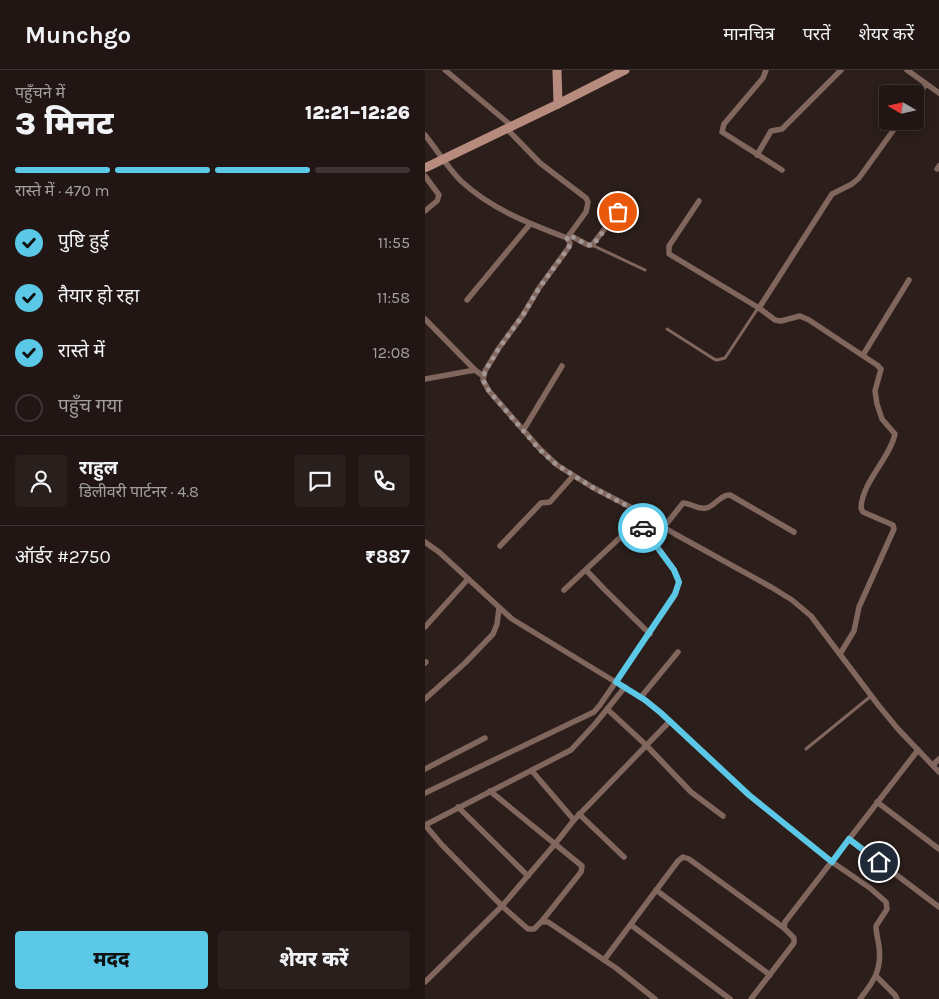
<!DOCTYPE html>
<html lang="hi">
<head>
<meta charset="utf-8">
<style>
	:root { --surface:#211614; --page:#291f1d; --text:#f1f3f6; --muted:#a29fa0; --line:#3e3534; --accent:#5ac8e6 }
	body { margin:0; font-family:Karla,"Noto Sans Devanagari",sans-serif; background:var(--page); color:var(--text); height:100vh; display:flex; flex-direction:column; font-size:19px; white-space:nowrap }
	* { box-sizing:border-box; margin:0 }
	p { font-size:16px; color:var(--muted) }
	.icon { flex:none; width:28px; height:28px; fill:none; stroke:currentColor; stroke-width:2; stroke-linecap:round; stroke-linejoin:round }
	.map { position:relative; flex:1; overflow:hidden }
	.side { display:flex; flex-direction:column; background:var(--surface); width:425px }
	.side>* { flex:none }
	.needle { width:32px; rotate:279deg }
	.buttons { position:absolute; left:454px; top:15px; display:grid; gap:10px }
	.buttons a { display:grid; place-items:center; width:45px; height:45px; border-radius:5px; background:var(--surface); box-shadow:0 2px 12px #0003,0 0 0 1px var(--line); font-size:25px }
	.pin { position:absolute; display:grid; place-items:center; width:42px; height:42px; color:#fff; margin:-21px; border:2px solid #fff; border-radius:50%; box-shadow:0 1px 5px #0007 }
	.courier { position:absolute; display:grid; place-items:center; width:50px; height:50px; margin:-25px; border:4px solid #5ac8e6; border-radius:50%; background:#fff; color:#222; box-shadow:0 1px 6px #0007 }
	.head em { font-style:normal; font-weight:800 }
	.head div { display:flex; flex-direction:column-reverse }
	.head { display:flex; align-items:center; justify-content:space-between; height:85px; padding:0 15px }
	h1 { font-size:32px; font-weight:800; line-height:38px }
	.bar { display:grid; grid-template-columns:repeat(4,1fr); gap:8px 5px; align-content:center; height:60px; padding:0 15px }
	.bar i { height:6px; border-radius:4px; background:var(--line) }
	.bar .selected { background:var(--accent) }
	.bar p { grid-column:span 4 }
	.line { display:flex; align-items:center; gap:12px; padding:0 15px; border-top:1px solid var(--line) }
	.line div { flex:1 }
	.round { display:grid; place-items:center; flex:none; width:52px; height:52px; border-radius:5px; background:var(--page) }
	ol { padding:0 15px; list-style:none }
	li { display:flex; align-items:center; gap:15px; height:55px }
	li p { margin-inline-start:auto }
	li .icon { padding:5px; border-radius:50%; background:var(--accent); color:#111; stroke-width:4 }
	li:last-child { color:var(--muted) }
	li i { width:28px; height:28px; border:2px solid var(--line); border-radius:50% }
	.button { display:flex; gap:10px; margin-top:auto; padding:10px 15px }
	.button a { flex:1; height:58px; border-radius:5px; background:var(--accent); color:#111; font-size:20px; font-weight:800; line-height:58px; text-align:center }
	.button a+a { background:var(--page); color:var(--text) }
	header { display:flex; align-items:center; gap:30px; box-sizing:border-box; height:70px; padding:0 25px; background:var(--surface); border-bottom:1px solid var(--line) }
	header strong { font-size:24px }
	nav { display:flex; gap:28px; margin-inline-start:auto; font-size:18px }
	main { display:flex; flex:1; min-height:0 }
	.map>svg:first-child { display:block }
	.lines { fill:none; stroke-linecap:round; stroke-linejoin:round }
	.lane { stroke:#81665d; stroke-width:3 }
	.street { stroke:#81665d; stroke-width:5.5 }
	.secondary { stroke:#b78c7f; stroke-width:9 }
	.done { stroke:#a29794; stroke-width:5; stroke-dasharray:0 9 }
	.route { stroke:#5ac8e6; stroke-width:6 }
</style>
</head>
<body>
<header>
<strong>Munchgo</strong>
<nav><a>मानचित्र</a><a>परतें</a><a>शेयर करें</a></nav>
</header>
<main>
<section class="side">
<div class="head"><div><h1>3 मिनट</h1><p>पहुँचने में</p></div><em>12:21–12:26</em></div>
<div class="bar"><i class="selected"></i><i class="selected"></i><i class="selected"></i><i></i><p>रास्ते में · 470 m</p></div>
<ol>
<li><svg class="icon" aria-label="check" viewBox="0 0 24 24"><path d="M5 12l5 5 9-10"/></svg>पुष्टि हुई<p>11:55</p></li>
<li><svg class="icon" aria-label="check" viewBox="0 0 24 24"><path d="M5 12l5 5 9-10"/></svg>तैयार हो रहा<p>11:58</p></li>
<li><svg class="icon" aria-label="check" viewBox="0 0 24 24"><path d="M5 12l5 5 9-10"/></svg>रास्ते में<p>12:08</p></li>
<li><i></i>पहुँच गया</li>
</ol>
<div class="line" style="height:90px"><a class="round"><svg class="icon" aria-label="person" viewBox="0 0 24 24"><circle cx="12" cy="8" r="4"/><path d="M4 21q1-7 8-7t8 7"/></svg></a><div><b>राहुल</b><p>डिलीवरी पार्टनर · 4.8</p></div><a class="round"><svg class="icon" aria-label="chat" viewBox="0 0 24 24"><path d="M4 5h16v11H9l-5 4z"/></svg></a><a class="round"><svg class="icon" aria-label="phone" viewBox="0 0 24 24"><path d="M5 4h4l2 5-3 2q2 4 5 5l2-3 5 2v4C11 20 4 13 5 4z"/></svg></a></div>
<div class="line" style="height:65px"><div>ऑर्डर #2750</div><b>₹887</b></div>
<div class="button"><a>मदद</a><a>शेयर करें</a></div>
</section>
<div class="map">
<svg width="514" height="929" viewBox="0 0 514 929">
	<rect width="100%" height="100%" fill="#2c1e1a"/>
	<g class="lines">
		<!-- lane -->
		<g class="lane">
			<path d="M167,175l53,25"/>
			<path d="M242,259l47,30 3,1 8,-2 33,-50"/>
			<path d="M381,679l65,-53"/>
		</g>
		<!-- street -->
		<g class="street">
			<path d="M20,0l68,57"/>
			<path d="M341,0l-3,8 -39,46 -2,8 60,38"/>
			<path d="M482,0l32,23"/>
			<path d="M490,30l11,-16"/>
			<path d="M82,59l33,34 46,35 2,4 -2,10 -19,26"/>
			<path d="M0,65c12,15 23,33 36,46 30,28 69,43 106,57l3,5 -1,4 -30,41 -16,27 -24,33 -14,23 -2,9 6,11 51,58 17,16 35,22 40,21 43,26 96,53 21,13 19,16 68,90 19,23 41,43"/>
			<path d="M332,85l14,-24 11,-2 59,-59"/>
			<path d="M512,99l2,-3"/>
			<path d="M0,106l14,19 -2,6 -12,10"/>
			<path d="M274,131l-30,45v8l90,54 16,12 6,1 19,-5 9,4 68,45 4,4 -6,22 2,13 5,15 13,15c-5,24 -33,48 -34,74l2,4 30,13 1,4 -35,78 -5,24 -14,23"/>
			<path d="M144,165l19,10h4l26,-33"/>
			<path d="M42,230l63,-76"/>
			<path d="M334,238l73,-114 20,-10 7,-6 41,-57"/>
			<path d="M0,249l50,51 8,6"/>
			<path d="M438,285l46,-75"/>
			<path d="M0,309l50,-9"/>
			<path d="M99,359l38,-63"/>
			<path d="M239,457l19,-24c8,0 15,7 23,5 10,-2 13,-13 24,-13l64,37"/>
			<path d="M0,472l14,10 73,67 133,81 16,13 88,82 83,67 38,26 16,14 1,7 -11,17c0,7 2,13 3,20 3,24 -5,35 -19,53"/>
			<path d="M75,476l41,-43 9,-1 23,-26"/>
			<path d="M161,500l18,19 46,45"/>
			<path d="M139,520l77,-72"/>
			<path d="M0,557l43,-48"/>
			<path d="M0,593l1,-1"/>
			<path d="M216,627l37,-45"/>
			<path d="M0,629l40,-36 28,-29 4,-10 2,-16"/>
			<path d="M182,639l39,36 45,47 32,24"/>
			<path d="M508,695l6,-6"/>
			<path d="M0,699l60,-31"/>
			<path d="M107,701l42,49"/>
			<path d="M65,721l92,75 -1,6 -39,49"/>
			<path d="M0,723l169,-81 6,-7 75,-110 4,-13 -5,-12 -36,-49"/>
			<path d="M452,732l62,47"/>
			<path d="M33,737l70,69"/>
			<path d="M154,744l45,43"/>
			<path d="M0,755l17,20 60,61 26,23h6l7,-7h7l68,46 39,31"/>
			<path d="M0,755l146,-75 24,-26 30,-37"/>
			<path d="M424,769l90,68"/>
			<path d="M231,820l114,85"/>
			<path d="M206,855l99,74"/>
			<path d="M179,890l74,-99 5,-4 6,2 95,69"/>
			<path d="M451,906l19,19 2,4"/>
			<path d="M0,912l77,-76 53,-62 19,-24 96,-99"/>
			<path d="M326,929l43,-56v-5l-10,-10 1,-6 133,-172"/>
		</g>
		<!-- secondary -->
		<g class="secondary">
			<path d="M133,34l67,-34"/>
			<path d="M0,98l133,-64 -1,-34"/>
		</g>
	</g>
	<g class="lines">
		<!-- done -->
		<path class="done" d="M193,142l-25,33h-5l-19,-10 -2,3 3,5 -1,4 -30,41 -16,27 -24,33 -14,23 -2,9 6,11 51,59 17,15 35,22 52,28 -6,5 5,8"/>
		<!-- route -->
		<path class="route" d="M218,458l31,42 5,12 -4,12 -59,88 29,18 16,13 88,82 83,67 17,-23 30,23"/>
	</g>
</svg>
<div class="buttons">
<a><svg class="needle" viewBox="-14 -14 28 28"><path d="M0-13l5 13h-10z" fill="#e53935"/><path d="M0 13l5-13h-10z" fill="#a29fa0"/></svg></a>
</div>
<div class="pin" style="left:193px;top:142px;background:#ea580c"><svg class="icon" aria-label="bag" viewBox="0 0 24 24"><path d="M5 8h14l-1 12H6zM9 8a3 3 0 0 1 6 0"/></svg></div>
<div class="pin" style="left:454px;top:792px;background:#1f2937"><svg class="icon" aria-label="home" viewBox="0 0 24 24"><path d="M3 11l9-7 9 7M6 9v11h12V9"/></svg></div>
<div class="courier" style="left:218px;top:458px"><svg class="icon" aria-label="car" viewBox="0 0 24 24"><path d="M5 17H2v-5l4-1 3-4h7l3 4 3 1v5h-3M9 17h6M6 11h13"/><circle cx="7" cy="17" r="2"/><circle cx="17" cy="17" r="2"/></svg></div>
</div>
</main>
</body>
</html>
